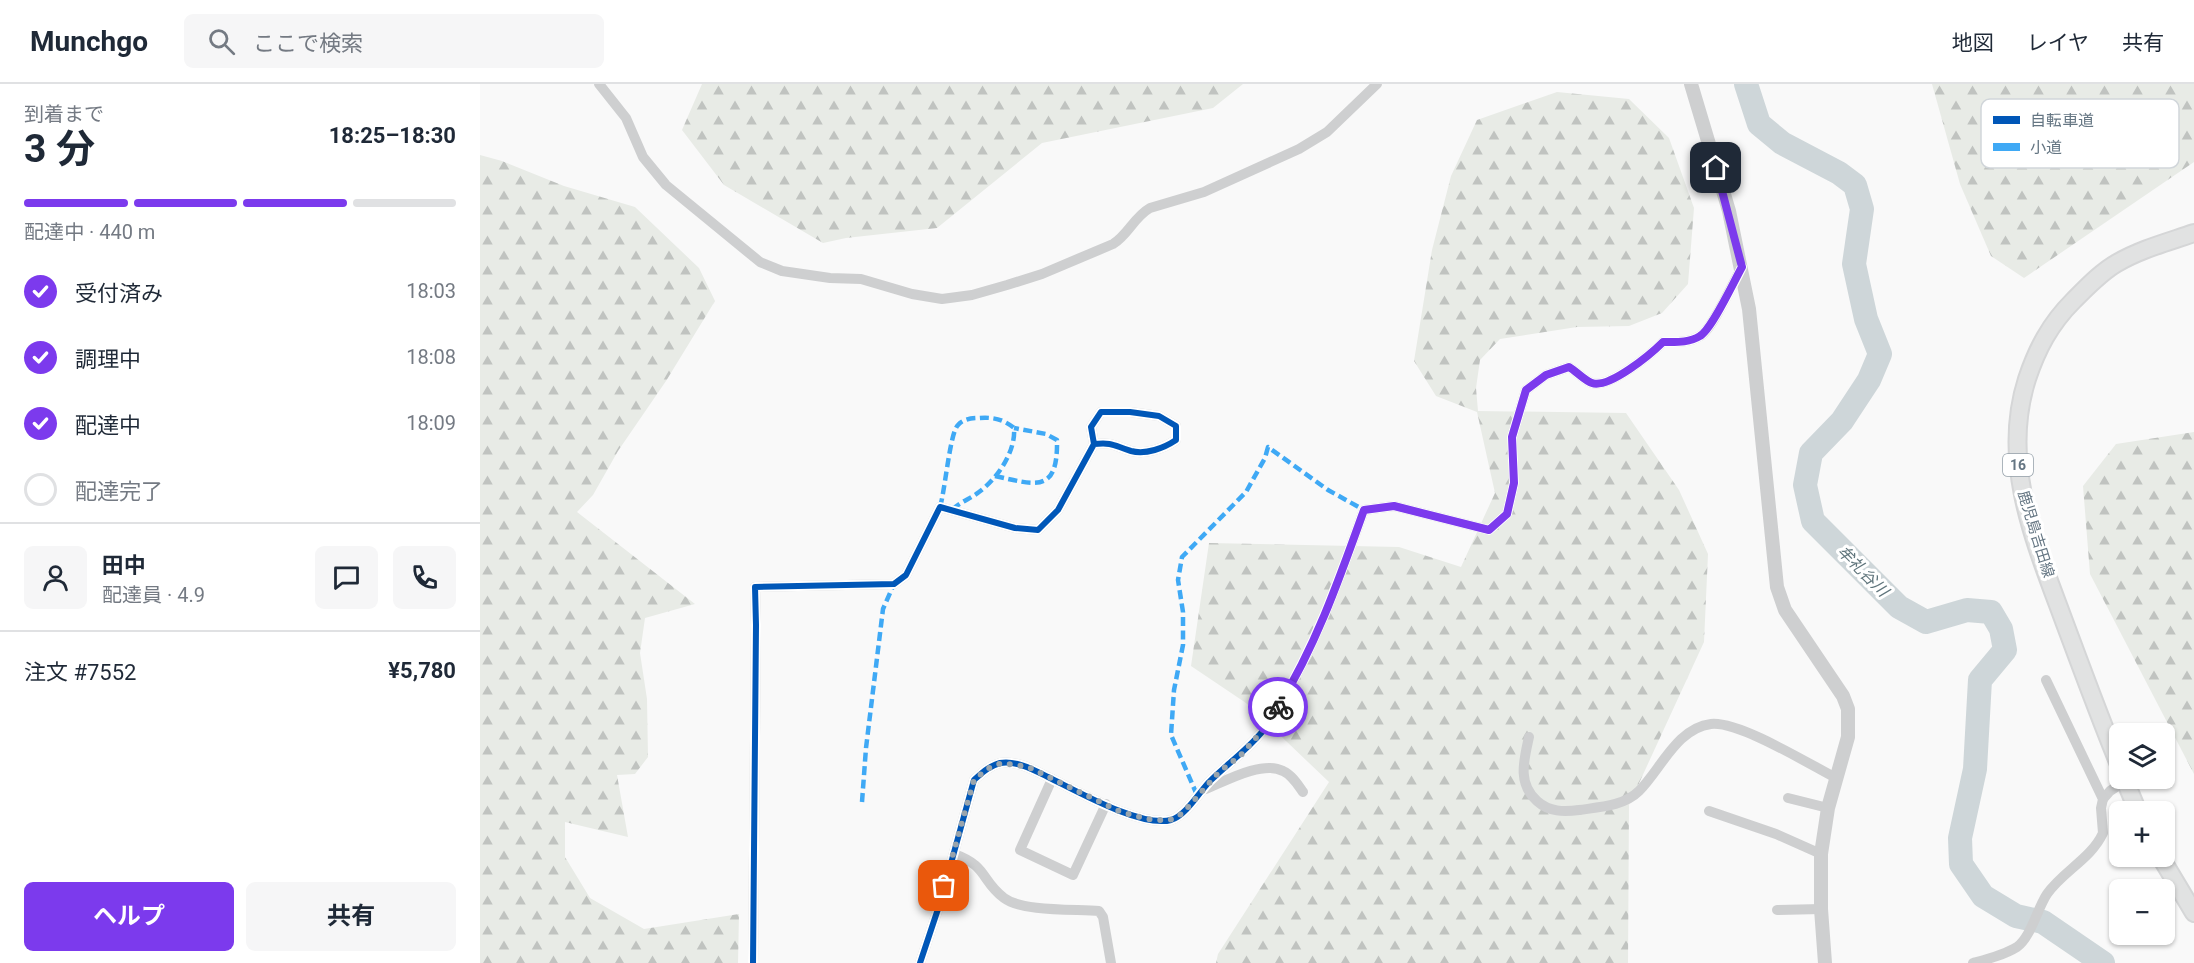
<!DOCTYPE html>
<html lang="ja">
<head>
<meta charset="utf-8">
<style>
	:root { --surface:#fff; --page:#f6f6f7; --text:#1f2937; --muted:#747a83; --line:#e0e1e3; --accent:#7c3aed }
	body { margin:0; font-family:Roboto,"Noto Sans JP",sans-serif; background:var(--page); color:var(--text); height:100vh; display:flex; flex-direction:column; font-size:22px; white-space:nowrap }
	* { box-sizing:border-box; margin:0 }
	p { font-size:20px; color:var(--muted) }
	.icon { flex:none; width:33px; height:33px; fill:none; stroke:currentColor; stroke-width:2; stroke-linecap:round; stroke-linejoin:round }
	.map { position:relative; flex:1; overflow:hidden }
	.side { display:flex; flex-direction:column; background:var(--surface); width:480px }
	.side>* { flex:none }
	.tools { position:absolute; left:1629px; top:639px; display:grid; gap:12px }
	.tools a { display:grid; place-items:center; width:66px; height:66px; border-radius:9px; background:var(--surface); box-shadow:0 2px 4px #0004; font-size:30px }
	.pin { position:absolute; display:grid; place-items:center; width:51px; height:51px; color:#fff; margin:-26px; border-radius:12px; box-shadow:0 3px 9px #0006 }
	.courier { position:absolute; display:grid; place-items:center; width:60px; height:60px; margin:-30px; border:4px solid #7c3aed; border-radius:50%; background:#fff; color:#222; box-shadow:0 2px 8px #0007 }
	.overview em { font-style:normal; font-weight:700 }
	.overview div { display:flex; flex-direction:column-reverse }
	.overview { display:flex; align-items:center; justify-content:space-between; height:102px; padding:0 24px }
	h1 { font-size:39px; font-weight:700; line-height:45px }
	.bar { display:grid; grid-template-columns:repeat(4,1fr); gap:9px 6px; align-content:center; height:72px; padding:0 24px }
	.bar i { height:8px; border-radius:4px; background:var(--line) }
	.bar .selected { background:var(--accent) }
	.bar p { grid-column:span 4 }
	.line { display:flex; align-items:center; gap:15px; padding:0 24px; border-top:2px solid var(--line) }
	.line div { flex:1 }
	.round { display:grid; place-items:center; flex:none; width:63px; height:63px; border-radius:9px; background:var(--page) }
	ol { padding:0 24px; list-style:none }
	li { display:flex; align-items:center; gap:18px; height:66px }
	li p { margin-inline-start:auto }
	li .icon { padding:6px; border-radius:50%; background:var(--accent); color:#fff; stroke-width:4 }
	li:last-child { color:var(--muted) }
	li i { width:33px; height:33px; border:3px solid var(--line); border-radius:50% }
	.action { display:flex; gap:12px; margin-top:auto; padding:12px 24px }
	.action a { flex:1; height:69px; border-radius:9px; background:var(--accent); color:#fff; font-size:24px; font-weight:700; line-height:69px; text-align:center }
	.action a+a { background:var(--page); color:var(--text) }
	header { display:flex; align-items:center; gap:36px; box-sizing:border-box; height:84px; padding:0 30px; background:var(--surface); border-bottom:2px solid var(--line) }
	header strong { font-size:28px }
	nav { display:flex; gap:33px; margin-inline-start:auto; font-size:21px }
	.search { width:420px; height:54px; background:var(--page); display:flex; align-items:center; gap:15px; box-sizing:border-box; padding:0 21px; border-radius:9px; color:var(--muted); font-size:22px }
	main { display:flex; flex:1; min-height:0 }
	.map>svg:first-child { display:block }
	.forest { fill:url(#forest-firs) }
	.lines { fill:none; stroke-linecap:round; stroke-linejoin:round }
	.river { stroke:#ced6d9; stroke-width:24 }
	.primary-casing { stroke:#d5d6d7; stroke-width:20 }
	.minor { stroke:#cecfd0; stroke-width:10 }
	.tertiary { stroke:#cecfd0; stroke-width:14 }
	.primary { stroke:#e1e2e2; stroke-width:16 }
	.quiet { stroke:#3fa9f5; stroke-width:4.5; stroke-dasharray:9 4.5; stroke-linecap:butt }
	.cycleway-casing { stroke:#fff; stroke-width:10 }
	.cycleway { stroke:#0057b8; stroke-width:6 }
	.done { stroke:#99a4ac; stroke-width:6; stroke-dasharray:0 10.8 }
	.route { stroke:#7c3aed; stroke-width:8 }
	.labels { text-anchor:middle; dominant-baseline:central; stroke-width:6; stroke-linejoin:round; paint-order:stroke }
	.shield { fill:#fff; stroke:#939fa8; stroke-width:1.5 }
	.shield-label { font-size:14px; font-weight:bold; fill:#657683 }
	.street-label { font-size:15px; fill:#657683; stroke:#fff }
	.water-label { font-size:16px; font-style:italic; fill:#60757c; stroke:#fff }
	.key { fill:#fff; stroke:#d1d6da; stroke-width:1.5 }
	.key-label { font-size:16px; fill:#657683 }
</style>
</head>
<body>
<header>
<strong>Munchgo</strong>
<div class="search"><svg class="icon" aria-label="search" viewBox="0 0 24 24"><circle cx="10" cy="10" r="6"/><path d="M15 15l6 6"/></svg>ここで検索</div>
<nav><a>地図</a><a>レイヤ</a><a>共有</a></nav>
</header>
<main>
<section class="side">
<div class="overview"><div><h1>3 分</h1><p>到着まで</p></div><em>18:25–18:30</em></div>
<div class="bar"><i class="selected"></i><i class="selected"></i><i class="selected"></i><i></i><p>配達中 · 440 m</p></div>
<ol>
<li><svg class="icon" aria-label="check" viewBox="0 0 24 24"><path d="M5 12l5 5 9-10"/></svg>受付済み<p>18:03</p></li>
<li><svg class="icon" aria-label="check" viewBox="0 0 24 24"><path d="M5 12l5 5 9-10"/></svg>調理中<p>18:08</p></li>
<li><svg class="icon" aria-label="check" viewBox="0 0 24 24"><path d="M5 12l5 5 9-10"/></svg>配達中<p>18:09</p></li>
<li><i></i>配達完了</li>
</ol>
<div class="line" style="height:108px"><a class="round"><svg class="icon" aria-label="person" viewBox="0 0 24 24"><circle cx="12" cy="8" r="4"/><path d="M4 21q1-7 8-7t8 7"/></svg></a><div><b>田中</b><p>配達員 · 4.9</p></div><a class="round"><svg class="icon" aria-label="chat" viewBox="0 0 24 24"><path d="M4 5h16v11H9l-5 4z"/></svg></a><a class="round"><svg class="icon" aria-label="phone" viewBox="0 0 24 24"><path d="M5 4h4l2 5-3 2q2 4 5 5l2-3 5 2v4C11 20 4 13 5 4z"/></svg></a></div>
<div class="line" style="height:78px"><div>注文 #7552</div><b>¥5,780</b></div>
<div class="action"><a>ヘルプ</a><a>共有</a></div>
</section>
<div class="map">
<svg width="1714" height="879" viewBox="0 0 1714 879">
	<defs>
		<pattern id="forest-firs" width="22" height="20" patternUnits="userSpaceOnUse" patternTransform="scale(1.5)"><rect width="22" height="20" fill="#e8ebe6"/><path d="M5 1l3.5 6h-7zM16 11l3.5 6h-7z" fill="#c0c3c0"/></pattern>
	</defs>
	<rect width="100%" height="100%" fill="#f9f9f9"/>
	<!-- forest -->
	<g class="forest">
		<path d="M222,0h541l-30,24 -171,35 -105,85 -91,10 -23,5 -99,-58 -42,-55z"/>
		<path d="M1452,0h262v78l-170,116 -33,-22 -31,-72z"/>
		<path d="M1077,8l72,7 40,39 25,70 -6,76 -26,29 -33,13 -52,1 -77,12 -20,21 -4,28 2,23 148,2 53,77 29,64 -4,88 -75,163 -1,158h-412l2,-9 111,-172 -83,-79 -55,-37 18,-123 190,4 62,20 34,-74 -18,-81 -41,-16 -22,-35 18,-111 19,-74 26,-56z"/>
		<path d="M0,71l22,6 62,25 71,21 64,61 16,33 -49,80 -48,70 -25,44 -16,17 118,92 -50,14 -5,35 7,46 1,58 -13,17 -18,1 11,62 -63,-15v35l25,41 54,31 95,-15 -1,49h-258z"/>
		<path d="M1714,348v342l-104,-200 -7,-88 33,-42z"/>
	</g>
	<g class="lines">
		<!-- river -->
		<path class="river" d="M1266,0l13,40 23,19 57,30 16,12 7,24 -8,55 12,55 14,35 -11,26 -27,41 -31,32 -6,32 8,36 86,86 27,15 41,-12 24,2 10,17 4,21 -25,30 -5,89 -15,69 1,26 22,32 33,20 27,6 60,41"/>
		<defs>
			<g id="primary">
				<path d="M1640,683c-21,-51 -40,-103 -59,-154 -28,-75 -60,-153 -34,-234 10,-30 23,-55 46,-78 13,-13 28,-29 44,-38 24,-14 51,-21 77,-30"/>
				<path d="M1644,694l14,34"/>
				<path d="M1680,772l34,57"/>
			</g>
		</defs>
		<!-- primary casing -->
		<use href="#primary" class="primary-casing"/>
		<!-- minor -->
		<g class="minor">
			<path d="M119,0l27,34 17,39 23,28 94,77 22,9 48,7 31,1 51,15 30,5 30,-4 35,-10 35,-11 71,-30c15,-9 21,-27 37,-36l54,-16 95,-43 28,-17 50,-48"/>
			<path d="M1049,653c-5,23 -12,46 8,64 12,11 27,11 42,9 21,-3 45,-4 60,-19 22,-22 38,-63 72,-67 28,-3 98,40 125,54"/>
			<path d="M572,695l-32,71 53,25 33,-71"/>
			<path d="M726,705c19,-8 57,-29 77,-18 9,4 15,14 20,21"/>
			<path d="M1308,714l40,10"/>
			<path d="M1623,715l7,-8 15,-10"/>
			<path d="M1229,727l67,23 45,20"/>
			<path d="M474,770c34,12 27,27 50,44 19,14 71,11 95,13l4,6 8,46"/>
			<path d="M1297,826l44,-1"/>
			<path d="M273,879l3,-338 -1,-38 139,-3 12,-9 34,-68 75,21 23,2 20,-20 36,-66 -3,-17 10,-15h29l29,4 17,10v14c-12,8 -30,15 -45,11 -17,-5 -17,-9 -37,-7"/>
			<path d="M440,879l20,-60 34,-123c8,-7 15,-14 26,-17 16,-3 34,7 48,14 27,13 93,51 123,43 15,-5 27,-26 38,-38 17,-17 37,-31 53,-50 6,-8 11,-18 17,-27 37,-60 61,-129 85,-195l30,-4 95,24 18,-16 7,-31 -2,-46 14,-47 20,-15 23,-8c7,4 16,14 23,16 18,5 59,-29 71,-41 13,0 26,1 37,-6 12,-6 34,-55 42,-69"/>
			<path d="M1493,879c15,-4 31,-8 44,-16 14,-10 20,-38 30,-53 16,-23 44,-35 56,-61l-2,-25 2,-9 -57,-119"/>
		</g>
		<!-- tertiary -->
		<path class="tertiary" d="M1211,0l38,127 20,98 28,278 8,23 58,86 5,13v28l-20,71 -7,46v55l4,54"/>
		<!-- primary -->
		<use href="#primary" class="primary"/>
		<!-- quiet -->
		<g class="quiet">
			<path d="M515,392c41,9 63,18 62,-36l-11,-6 -32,-6"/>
			<path d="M460,423c5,-16 10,-75 18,-82 5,-6 14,-7 21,-7 14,-1 24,1 35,10 2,23 -16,50 -35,64 -9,7 -19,10 -27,18"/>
			<path d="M717,711l-26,-60 3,-45 9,-45v-33l-5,-32 4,-23 64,-65 19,-34 3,-11 60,43 36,20"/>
			<path d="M382,718l4,-54 17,-139 11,-25"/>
		</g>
		<defs>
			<g id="cycleway">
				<path d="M273,879l3,-338 -1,-38 139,-3 12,-9 34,-68 75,21 23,2 20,-20 36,-66 -3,-17 10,-15h29l29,4 17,10v14c-12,8 -30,15 -45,11 -17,-5 -17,-9 -37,-7"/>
				<path d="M440,879l20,-60 34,-123c8,-7 15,-14 26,-17 16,-3 34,7 48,14 27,13 93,51 123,43 15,-5 27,-26 38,-38 17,-17 37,-31 53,-50 6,-8 11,-18 17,-27 37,-60 61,-129 85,-195l30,-4 95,24 18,-16 7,-31 -2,-46 14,-47 20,-15 23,-8c7,4 16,14 23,16 18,5 59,-29 71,-41 13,0 26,1 37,-6 12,-7 35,-55 42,-69"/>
			</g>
		</defs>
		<!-- cycleway casing -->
		<use href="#cycleway" class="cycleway-casing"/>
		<!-- cycleway -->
		<use href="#cycleway" class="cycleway"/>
	</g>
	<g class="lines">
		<!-- done -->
		<path class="done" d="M464,802l30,-106 13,-11 15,-6 26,4 93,45 31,8h18l13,-7 36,-41 21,-16 22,-25 16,-24"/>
		<!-- route -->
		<path class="route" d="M798,623c38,-61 62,-130 86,-197l30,-4 95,24 18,-16 7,-31 -2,-46 14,-47 20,-15 23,-8c7,4 16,14 23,16 17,6 59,-29 71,-41 13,0 26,1 37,-6 12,-7 34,-55 42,-69l-26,-99"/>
	</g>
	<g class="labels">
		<!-- shield labels -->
		<rect class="shield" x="1523" y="370" width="30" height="22" rx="4.5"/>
		<g class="shield-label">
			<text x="1538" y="381">16</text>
		</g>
		<!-- street labels -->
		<g class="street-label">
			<text transform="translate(1556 450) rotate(73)">鹿児島吉田線</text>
		</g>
		<!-- water labels -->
		<g class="water-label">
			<text transform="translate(1383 487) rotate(45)">牟礼谷川</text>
		</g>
	</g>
	<!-- legend -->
	<rect x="1501" y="15" width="198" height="69" rx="9" class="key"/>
	<rect x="1513" y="32" width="27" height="8" fill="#0057b8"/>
	<rect x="1513" y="59" width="27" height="8" fill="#3fa9f5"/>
	<g class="key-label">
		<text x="1550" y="42">自転車道</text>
		<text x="1550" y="69">小道</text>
	</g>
</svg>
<div class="tools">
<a><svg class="icon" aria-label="layers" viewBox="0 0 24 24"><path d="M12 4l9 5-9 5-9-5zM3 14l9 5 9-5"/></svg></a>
<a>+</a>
<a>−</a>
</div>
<div class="pin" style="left:464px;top:802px;background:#ea580c"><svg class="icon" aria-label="bag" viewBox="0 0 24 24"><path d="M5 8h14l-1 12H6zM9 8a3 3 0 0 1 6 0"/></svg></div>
<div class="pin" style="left:1236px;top:84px;background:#1f2937"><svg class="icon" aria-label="home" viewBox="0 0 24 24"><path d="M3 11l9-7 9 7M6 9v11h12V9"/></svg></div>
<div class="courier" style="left:798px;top:623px"><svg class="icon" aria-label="bike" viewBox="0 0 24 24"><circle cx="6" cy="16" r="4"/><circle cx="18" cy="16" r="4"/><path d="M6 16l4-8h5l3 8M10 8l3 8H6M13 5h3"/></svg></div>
</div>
</main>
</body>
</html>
